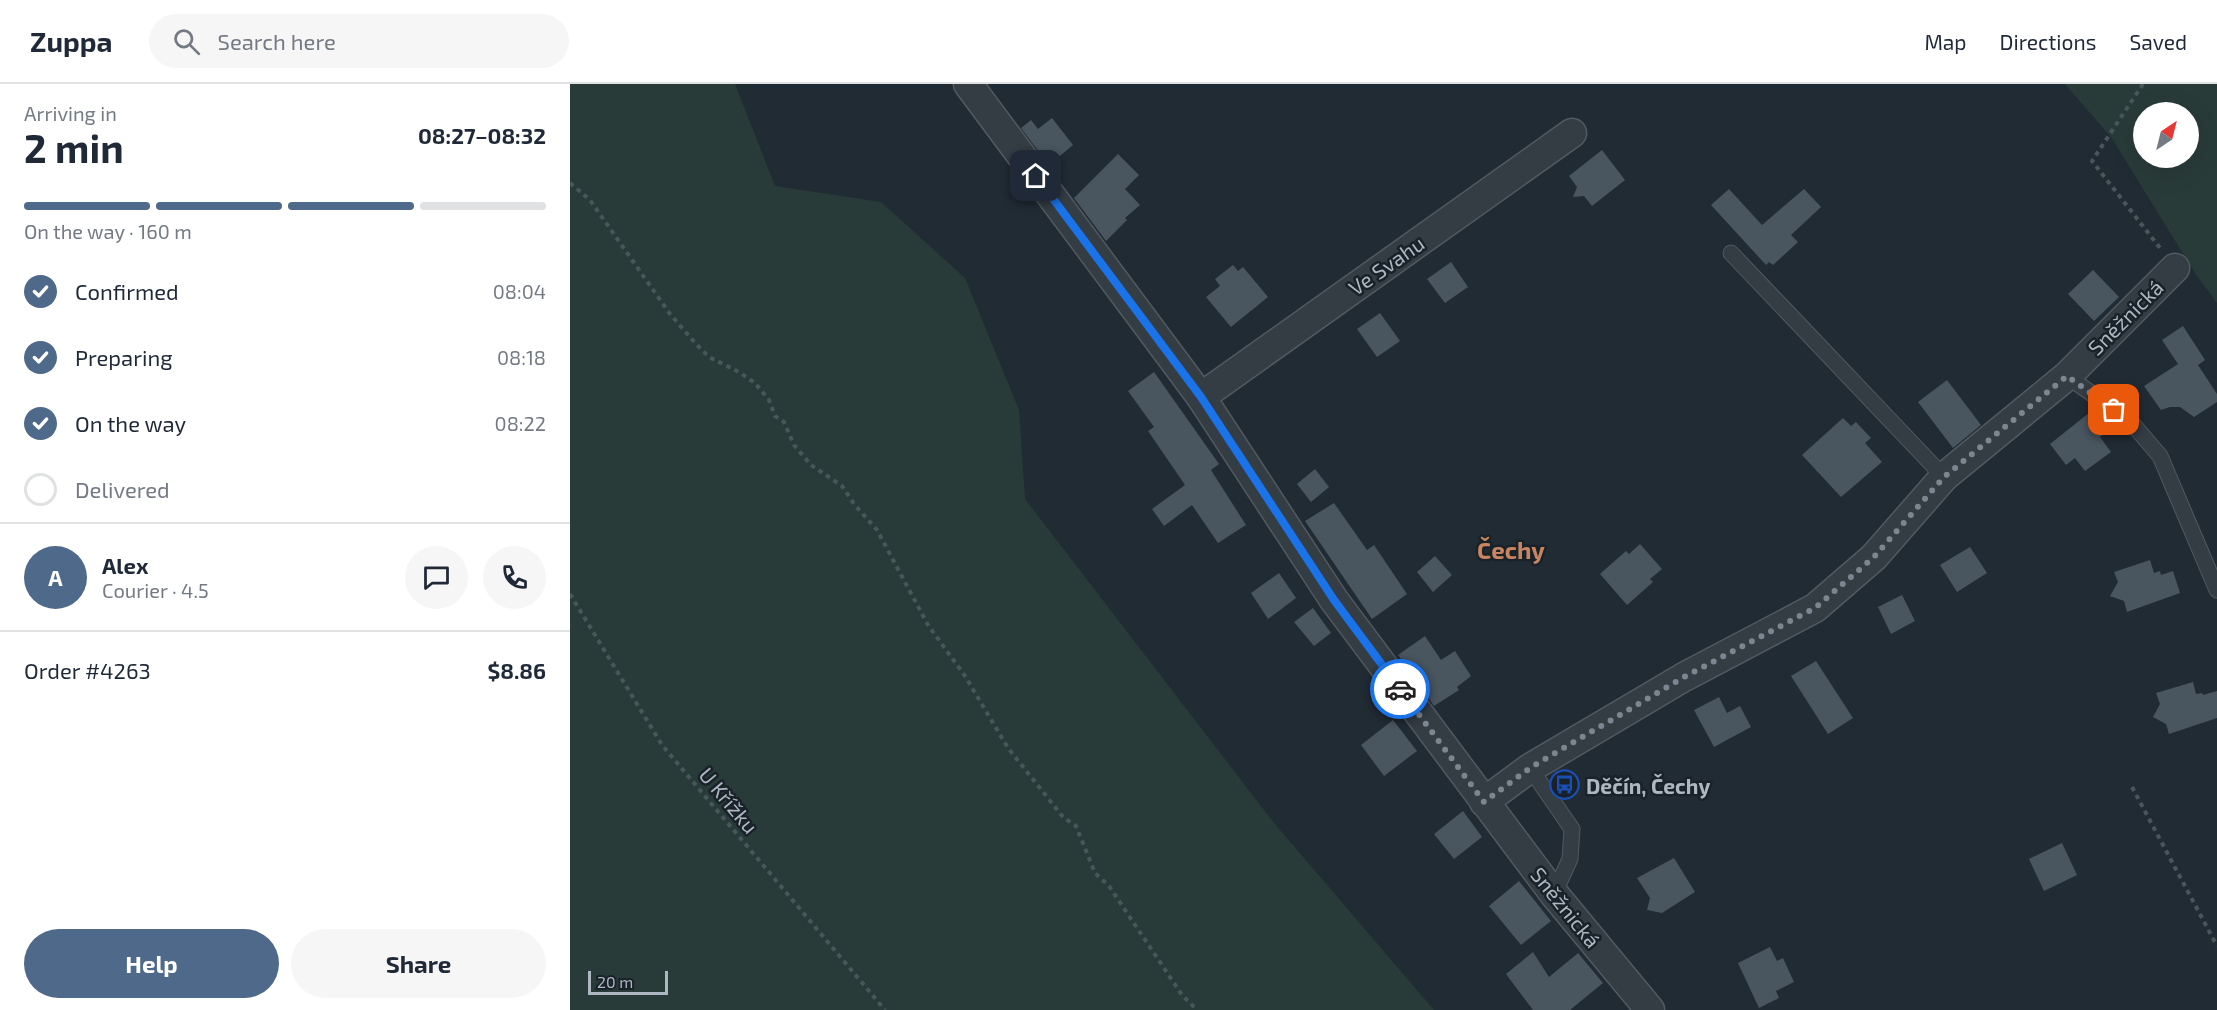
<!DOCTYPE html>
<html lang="en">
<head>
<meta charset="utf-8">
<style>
	:root { --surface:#fff; --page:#f6f6f7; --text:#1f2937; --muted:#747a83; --line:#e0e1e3; --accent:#4e6989 }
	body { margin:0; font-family:"Exo 2",sans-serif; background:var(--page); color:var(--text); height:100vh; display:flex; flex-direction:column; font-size:22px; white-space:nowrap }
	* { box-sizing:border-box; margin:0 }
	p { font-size:20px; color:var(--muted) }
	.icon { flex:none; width:33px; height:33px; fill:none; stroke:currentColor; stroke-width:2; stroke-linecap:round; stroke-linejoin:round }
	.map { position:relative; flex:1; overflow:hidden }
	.panel { display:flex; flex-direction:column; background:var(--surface); width:570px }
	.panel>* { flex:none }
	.needle { width:39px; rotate:35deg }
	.buttons { position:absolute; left:1563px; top:18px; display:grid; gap:12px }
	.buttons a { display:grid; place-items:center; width:66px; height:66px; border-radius:50%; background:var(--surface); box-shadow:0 6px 24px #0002; font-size:30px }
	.scale { position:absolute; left:18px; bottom:15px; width:80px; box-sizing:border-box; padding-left:6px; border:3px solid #aeb7c1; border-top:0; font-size:16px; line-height:21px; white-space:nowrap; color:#aeb7c1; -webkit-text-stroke:4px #192129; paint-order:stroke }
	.pin { position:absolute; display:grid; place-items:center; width:51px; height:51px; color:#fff; margin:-26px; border-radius:12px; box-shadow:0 3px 9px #0006 }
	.courier { position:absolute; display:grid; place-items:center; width:60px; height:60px; margin:-30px; border:4px solid #1a73e8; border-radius:50%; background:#fff; color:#222; box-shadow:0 2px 8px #0007 }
	.head em { font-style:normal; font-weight:700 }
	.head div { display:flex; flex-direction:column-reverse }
	.head { display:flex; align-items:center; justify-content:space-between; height:102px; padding:0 24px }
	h1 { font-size:39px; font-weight:700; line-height:45px }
	.bar { display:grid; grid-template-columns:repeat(4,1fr); gap:9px 6px; align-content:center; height:72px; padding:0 24px }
	.bar i { height:8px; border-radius:4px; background:var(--line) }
	.bar .current { background:var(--accent) }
	.bar p { grid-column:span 4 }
	.line { display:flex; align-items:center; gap:15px; padding:0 24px; border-top:2px solid var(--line) }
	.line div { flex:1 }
	.round { display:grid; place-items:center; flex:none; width:63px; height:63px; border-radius:32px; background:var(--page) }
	ol { padding:0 24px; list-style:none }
	li { display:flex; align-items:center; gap:18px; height:66px }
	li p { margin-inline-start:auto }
	li .icon { padding:6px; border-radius:50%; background:var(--accent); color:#fff; stroke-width:4 }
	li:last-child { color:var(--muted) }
	li i { width:33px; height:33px; border:3px solid var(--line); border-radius:50% }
	.cta { display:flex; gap:12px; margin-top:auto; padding:12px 24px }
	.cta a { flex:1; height:69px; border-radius:36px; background:var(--accent); color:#fff; font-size:24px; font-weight:700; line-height:69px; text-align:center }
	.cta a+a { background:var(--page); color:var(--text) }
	header { display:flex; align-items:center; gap:36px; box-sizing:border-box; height:84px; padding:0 30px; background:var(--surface); border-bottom:2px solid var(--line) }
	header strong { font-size:28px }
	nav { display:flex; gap:33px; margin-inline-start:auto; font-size:21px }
	.search { width:420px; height:54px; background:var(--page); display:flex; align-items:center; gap:15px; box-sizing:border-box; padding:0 21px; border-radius:33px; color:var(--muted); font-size:22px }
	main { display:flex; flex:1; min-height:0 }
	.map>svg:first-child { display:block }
	.green { fill:#293b39; fill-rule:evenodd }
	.building { fill:#49555f }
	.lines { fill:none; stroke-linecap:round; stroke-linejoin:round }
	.service-casing { stroke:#515a62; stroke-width:17 }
	.minor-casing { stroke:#515a62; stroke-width:31 }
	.path { stroke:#465859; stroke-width:4; stroke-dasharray:4.5 4.5; stroke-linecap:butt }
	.service { stroke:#343c44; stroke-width:15 }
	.minor { stroke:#343c44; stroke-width:28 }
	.done { stroke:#7d8690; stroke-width:6; stroke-dasharray:0 10.8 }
	.route { stroke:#1a73e8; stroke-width:8 }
	.labels { text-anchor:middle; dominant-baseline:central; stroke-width:5; stroke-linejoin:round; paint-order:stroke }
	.street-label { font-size:21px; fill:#aeb7c1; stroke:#192129 }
	.poi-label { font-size:21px; font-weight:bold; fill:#aeb7c1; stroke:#192129; text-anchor:start }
	.quarter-label { font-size:24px; font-weight:bold; fill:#c88562; stroke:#192129 }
</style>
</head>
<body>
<header>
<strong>Zuppa</strong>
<div class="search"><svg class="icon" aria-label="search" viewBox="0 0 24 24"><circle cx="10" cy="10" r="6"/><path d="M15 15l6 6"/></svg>Search here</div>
<nav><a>Map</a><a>Directions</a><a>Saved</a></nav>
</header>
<main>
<section class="panel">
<div class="head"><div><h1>2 min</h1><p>Arriving in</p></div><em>08:27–08:32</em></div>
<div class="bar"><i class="current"></i><i class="current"></i><i class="current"></i><i></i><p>On the way · 160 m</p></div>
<ol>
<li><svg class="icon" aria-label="check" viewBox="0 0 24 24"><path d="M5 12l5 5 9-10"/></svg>Confirmed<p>08:04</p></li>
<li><svg class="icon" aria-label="check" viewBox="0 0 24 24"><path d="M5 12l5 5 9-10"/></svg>Preparing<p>08:18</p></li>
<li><svg class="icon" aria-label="check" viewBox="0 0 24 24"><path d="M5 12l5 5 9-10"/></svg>On the way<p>08:22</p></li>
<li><i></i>Delivered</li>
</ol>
<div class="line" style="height:108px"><b class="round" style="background:var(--accent);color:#fff">A</b><div><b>Alex</b><p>Courier · 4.5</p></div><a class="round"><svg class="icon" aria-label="chat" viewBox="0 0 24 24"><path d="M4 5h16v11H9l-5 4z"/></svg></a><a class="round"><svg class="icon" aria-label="phone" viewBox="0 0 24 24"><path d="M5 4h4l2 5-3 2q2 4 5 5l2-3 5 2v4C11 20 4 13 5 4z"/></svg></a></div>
<div class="line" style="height:78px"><div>Order #4263</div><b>$8.86</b></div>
<div class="cta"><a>Help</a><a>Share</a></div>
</section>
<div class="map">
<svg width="1647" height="926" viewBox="0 0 1647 926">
	<rect width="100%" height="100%" fill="#212b34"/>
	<!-- green -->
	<g class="green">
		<path d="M0,0h165l40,102 106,16 84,76 54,132 6,89 249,324 160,187h-864z"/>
		<path d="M1495,0h152v219l-22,-30 -84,-136zM1618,28v46h-44v-46z"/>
	</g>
	<!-- building -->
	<g class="building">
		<path d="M482,34l21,27 -24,20 -28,-37 10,-8 7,9z"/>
		<path d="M1032,66l23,30 -33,26 -8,-10 -11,1 4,-10 -8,-11z"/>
		<path d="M548,70l21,21 -14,14 15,16 -15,13 2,2 -21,21 -32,-43z"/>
		<path d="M1159,105l33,36 42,-36 17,18 -30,28 7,7 -25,23 -4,-3 -3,3 -55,-60z"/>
		<path d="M881,178l17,25 -23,16 -18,-24z"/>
		<path d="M663,181l5,6 5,-4 25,30 -37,30 -25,-30 14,-11 -5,-7z"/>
		<path d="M1523,186l26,27 -25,24 -26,-27z"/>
		<path d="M810,229l20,28 -23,16 -20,-28z"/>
		<path d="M1613,242l22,34 -7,5 19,29v8l-23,15 -14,-10h-10l-9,3 -17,-24 34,-22 -16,-24z"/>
		<path d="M584,288l65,92 -8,6 35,55 -28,18 -26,-38 -28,21 -12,-17 33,-24 -37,-54 6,-4 -26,-36z"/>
		<path d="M1377,296l34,45 -28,23 -35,-46z"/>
		<path d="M1519,329l16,20 -5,4 11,15 -26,19 -10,-13 -9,7 -16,-21z"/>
		<path d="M1273,334l8,8 5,-4 15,16 -6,5 17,19 -41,35 -39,-42z"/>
		<path d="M745,385l14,18 -18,15 -14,-18z"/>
		<path d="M764,419l33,47 7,-5 33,49 -35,25 -67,-98z"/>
		<path d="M1070,460l22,25 -12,10 3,3 -26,23 -27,-31 26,-23 3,3z"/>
		<path d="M1400,463l17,26 -30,19 -17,-27z"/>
		<path d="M865,472l17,19 -19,17 -16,-20z"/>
		<path d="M1580,476l4,13 6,-2 1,4 12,-4 7,22 -53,19 -3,-11 -14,-5 8,-14 -4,-10z"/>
		<path d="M709,489l17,25 -28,21 -17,-26z"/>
		<path d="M1332,511l13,26 -24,13 -13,-27z"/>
		<path d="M743,524l18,25 -17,13 -20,-24z"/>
		<path d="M855,552l16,24 14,-9 16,25 -14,11 2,3 -25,16 -36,-51z"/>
		<path d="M1246,577l37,57 -25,16 -37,-58z"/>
		<path d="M1623,598l3,12 6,-1 1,2 14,-4v27l-48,16 -3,-10 -13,-7 7,-13 -4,-11z"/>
		<path d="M1149,613l8,16 13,-7 11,21 -37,20 -20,-37z"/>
		<path d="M823,636l24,31 -33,25 -23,-31z"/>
		<path d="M893,727l19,26 -28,22 -20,-25z"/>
		<path d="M1492,759l15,32 -33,16 -15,-32z"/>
		<path d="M1104,774l21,34 -33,21 -15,-3 3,-12 -13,-20z"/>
		<path d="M949,797l32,40 -30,24 -32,-39z"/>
		<path d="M1200,863l7,14 6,-3 11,24 -18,9 3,7 -20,10 -21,-45z"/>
		<path d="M963,868l16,25 29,-24 25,30 -33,27h-37l-27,-36z"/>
	</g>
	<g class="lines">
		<defs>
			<g id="service">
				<path d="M1161,169l213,224"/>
				<path d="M1497,292l63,45 30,35 57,134"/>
				<path d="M960,684l42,61 -2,30 -16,35"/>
			</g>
			<g id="minor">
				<path d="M398,0l233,313 133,203 220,294 96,116"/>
				<path d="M631,313l371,-264"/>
				<path d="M914,718l46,-34 154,-91 131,-69 59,-51 70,-80 123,-101 108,-108"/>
			</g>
		</defs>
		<!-- service casing -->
		<use href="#service" class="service-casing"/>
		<!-- minor casing -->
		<use href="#minor" class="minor-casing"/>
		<!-- path -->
		<g class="path">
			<path d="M1573,0l-51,77 68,87"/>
			<path d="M0,99l20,17 80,114 26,30 13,13 30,15 16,11 14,17 6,16 9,6 10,23 17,20 31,21 12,18 23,26 51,95 37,51 43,72 55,69 13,9 19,47 14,13 73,109 15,15"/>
			<path d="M0,510l92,151 223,265"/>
			<path d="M1562,703l85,159"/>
		</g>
		<!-- service -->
		<use href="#service" class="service"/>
		<!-- minor -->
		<use href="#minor" class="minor"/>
	</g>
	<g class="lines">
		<!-- done -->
		<path class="done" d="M830,605l84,113 46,-34 154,-91 131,-69 59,-51 70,-80 123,-101 47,34"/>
		<!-- route -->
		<path class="route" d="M466,92l165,221 133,203 66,89"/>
	</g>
	<!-- icons -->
	<defs>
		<symbol id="bus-ring" viewBox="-11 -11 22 22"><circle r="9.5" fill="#192129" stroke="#1a4fb4" stroke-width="1.5"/><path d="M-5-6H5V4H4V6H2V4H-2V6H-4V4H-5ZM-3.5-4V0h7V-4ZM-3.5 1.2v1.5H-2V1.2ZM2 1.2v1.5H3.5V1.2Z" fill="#1a4fb4"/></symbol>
	</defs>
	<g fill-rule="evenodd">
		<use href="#bus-ring" x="978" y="684" width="33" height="33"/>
	</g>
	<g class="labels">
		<!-- street labels -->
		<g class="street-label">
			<text transform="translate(816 181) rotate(-35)">Ve Svahu</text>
			<text transform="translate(1555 233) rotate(-45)">Sněžnická</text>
			<text transform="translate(159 716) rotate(50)">U Křížku</text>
			<text transform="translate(996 823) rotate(51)">Sněžnická</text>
		</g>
		<!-- poi labels -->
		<g class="poi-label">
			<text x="1016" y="701">Děčín, Čechy</text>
		</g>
		<!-- quarter labels -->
		<g class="quarter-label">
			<text x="941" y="465">Čechy</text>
		</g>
	</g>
</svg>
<div class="buttons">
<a><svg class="needle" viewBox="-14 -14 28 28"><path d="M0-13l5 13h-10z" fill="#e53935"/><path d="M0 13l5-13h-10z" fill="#747a83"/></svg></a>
</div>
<div class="scale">20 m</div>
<div class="pin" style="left:1544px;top:326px;background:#ea580c"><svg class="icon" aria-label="bag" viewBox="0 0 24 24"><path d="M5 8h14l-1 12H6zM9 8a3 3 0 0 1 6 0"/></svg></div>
<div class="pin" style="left:466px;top:92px;background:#1f2937"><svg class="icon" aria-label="home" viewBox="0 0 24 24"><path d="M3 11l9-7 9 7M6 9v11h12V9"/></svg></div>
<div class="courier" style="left:830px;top:605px"><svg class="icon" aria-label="car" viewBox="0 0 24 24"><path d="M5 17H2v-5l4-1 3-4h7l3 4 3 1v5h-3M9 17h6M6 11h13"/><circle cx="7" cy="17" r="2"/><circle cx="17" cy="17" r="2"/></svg></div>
</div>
</main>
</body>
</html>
